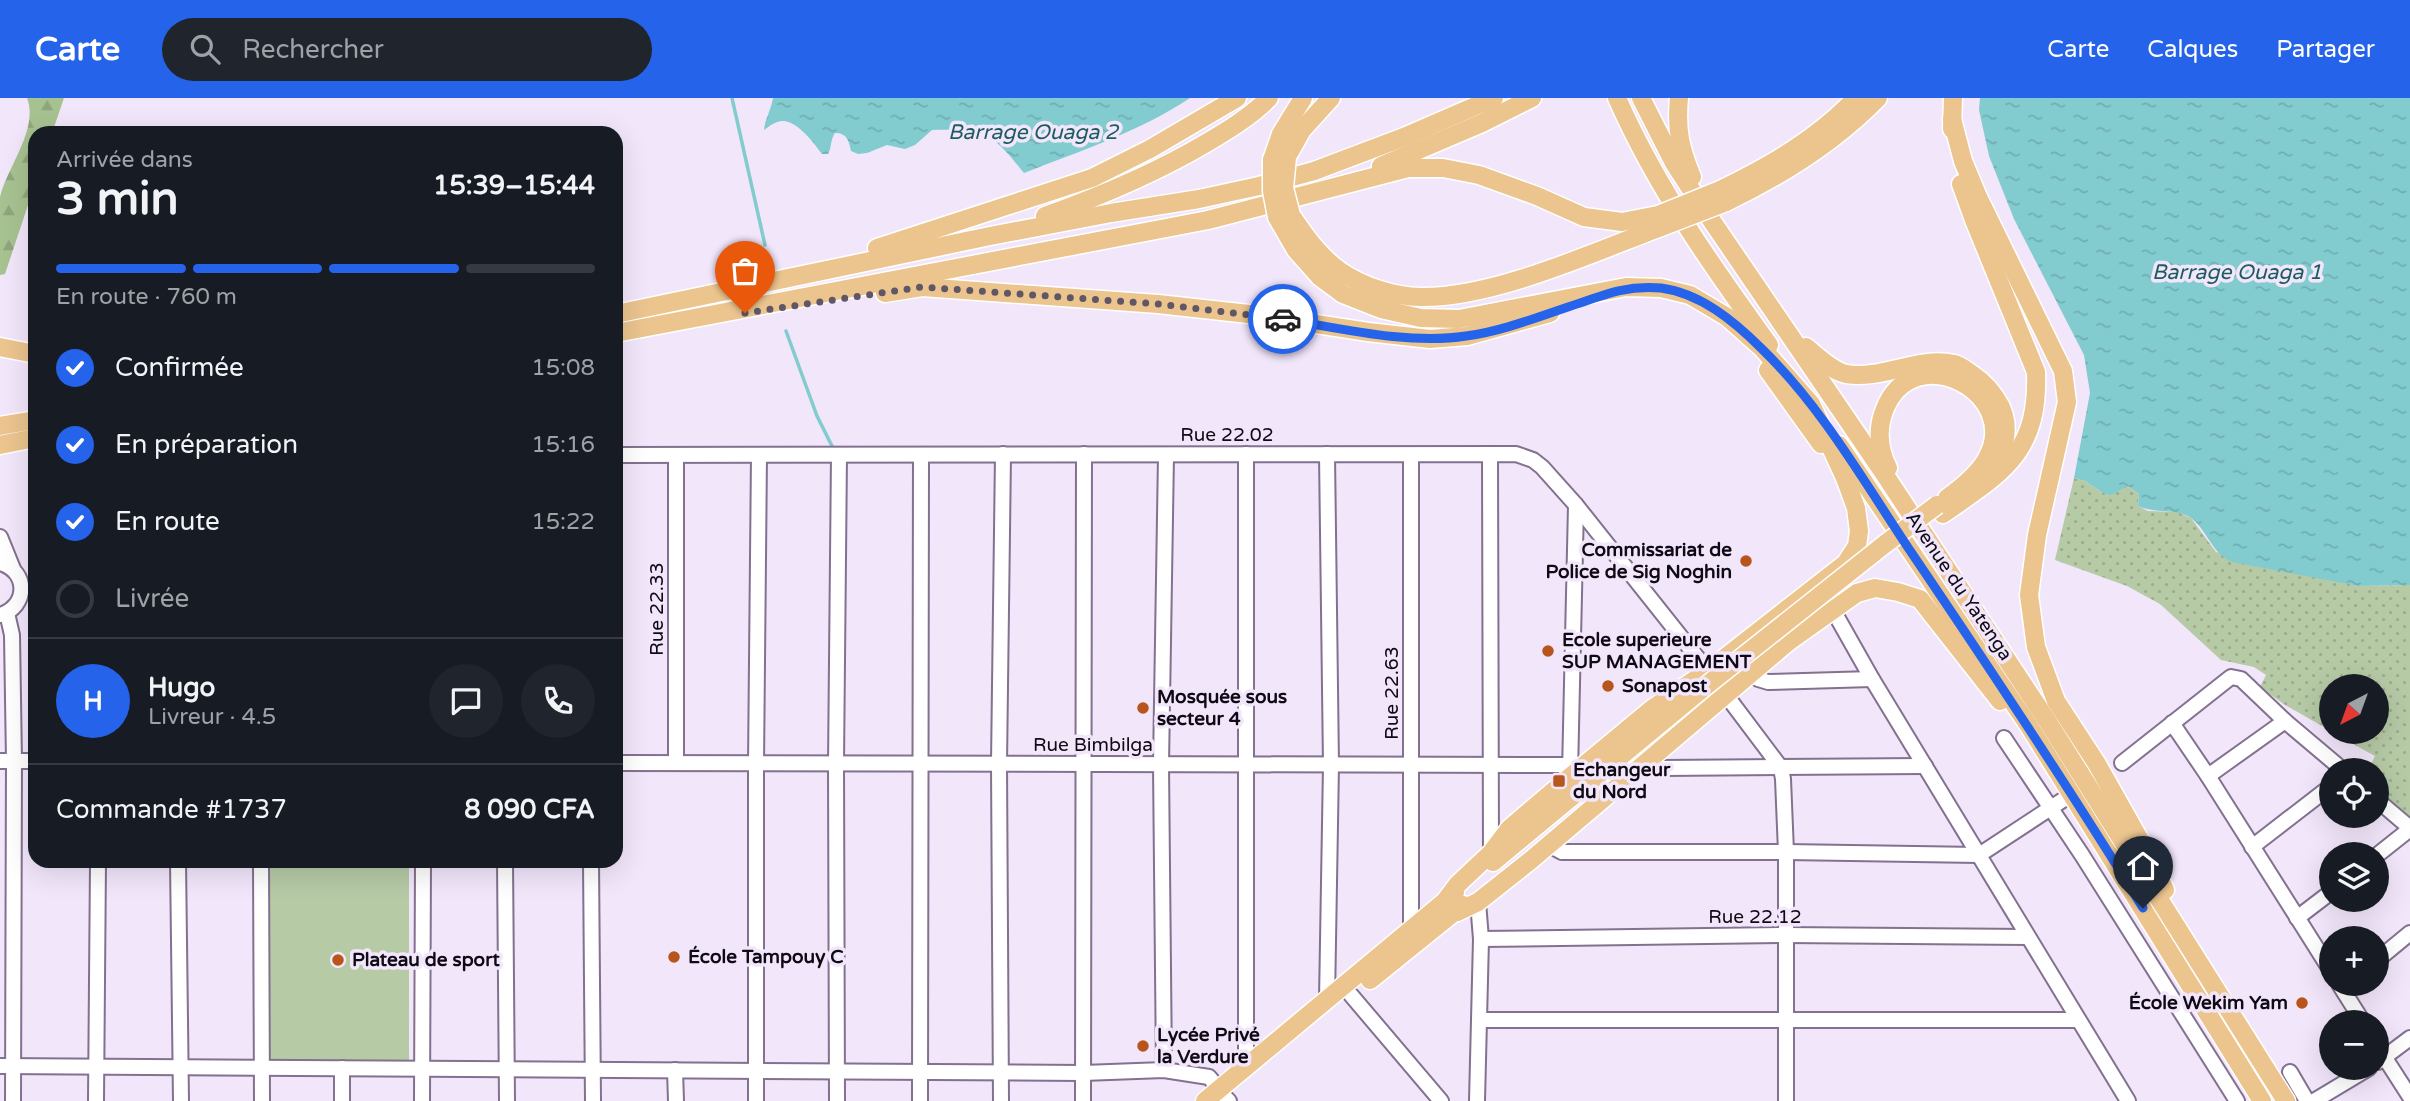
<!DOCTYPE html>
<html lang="fr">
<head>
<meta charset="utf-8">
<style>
	:root { --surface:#171b24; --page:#20242c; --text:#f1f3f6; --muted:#9ea1a6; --line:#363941; --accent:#2563eb }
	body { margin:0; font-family:"Varela Round",sans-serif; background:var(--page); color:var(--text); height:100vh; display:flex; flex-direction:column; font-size:26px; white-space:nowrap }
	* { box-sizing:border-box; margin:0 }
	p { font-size:23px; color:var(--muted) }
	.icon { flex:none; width:38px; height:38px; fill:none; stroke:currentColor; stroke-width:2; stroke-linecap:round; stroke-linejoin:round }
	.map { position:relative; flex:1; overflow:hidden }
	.panel { position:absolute; left:28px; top:28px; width:595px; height:742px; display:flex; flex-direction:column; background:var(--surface); border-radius:21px; box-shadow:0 7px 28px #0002 }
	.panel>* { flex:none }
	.needle { width:46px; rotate:221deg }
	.tools { position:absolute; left:2319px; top:576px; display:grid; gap:14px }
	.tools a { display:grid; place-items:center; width:70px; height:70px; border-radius:50%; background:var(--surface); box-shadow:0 7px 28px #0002; font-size:35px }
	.pin { position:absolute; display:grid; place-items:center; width:60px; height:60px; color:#fff; margin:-72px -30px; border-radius:50% 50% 50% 0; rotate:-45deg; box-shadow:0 0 7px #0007 }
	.pin .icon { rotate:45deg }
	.courier { position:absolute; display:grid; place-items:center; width:70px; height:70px; margin:-35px; border:5px solid #2563eb; border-radius:50%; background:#fff; color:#222; box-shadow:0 2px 9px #0007 }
	.head em { font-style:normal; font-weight:700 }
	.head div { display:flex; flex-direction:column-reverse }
	.head { display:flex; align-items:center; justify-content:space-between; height:119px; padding:0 28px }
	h1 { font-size:46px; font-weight:700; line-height:52px }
	.bar { display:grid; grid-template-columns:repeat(4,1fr); gap:10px 7px; align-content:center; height:84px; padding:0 28px }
	.bar i { height:9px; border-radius:5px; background:var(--line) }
	.bar .active { background:var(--accent) }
	.bar p { grid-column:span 4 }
	.line { display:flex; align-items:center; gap:18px; padding:0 28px; border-top:2px solid var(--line) }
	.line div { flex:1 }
	.round { display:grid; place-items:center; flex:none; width:74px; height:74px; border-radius:37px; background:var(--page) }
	ol { padding:0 28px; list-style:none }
	li { display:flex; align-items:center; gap:21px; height:77px }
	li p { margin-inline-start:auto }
	li .icon { padding:7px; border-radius:50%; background:var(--accent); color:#fff; stroke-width:4 }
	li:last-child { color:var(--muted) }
	li i { width:38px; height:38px; border:4px solid var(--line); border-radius:50% }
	header { display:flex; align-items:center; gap:42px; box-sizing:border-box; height:98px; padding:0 35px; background:var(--accent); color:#fff }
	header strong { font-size:33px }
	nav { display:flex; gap:38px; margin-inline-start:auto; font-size:24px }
	.search { width:490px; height:63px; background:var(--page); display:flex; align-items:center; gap:18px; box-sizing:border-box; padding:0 24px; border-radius:38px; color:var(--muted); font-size:26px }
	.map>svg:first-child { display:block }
	.grass { fill:url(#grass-dots) }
	.forest { fill:url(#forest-firs) }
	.pitch { fill:#b6caa6 }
	.water { fill:url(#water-ripples) }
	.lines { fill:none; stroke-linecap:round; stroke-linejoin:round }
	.stream { stroke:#82ccd0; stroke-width:3.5 }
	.minor-casing { stroke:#82718f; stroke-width:18 }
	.major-casing { stroke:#fff; stroke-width:21 }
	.minor { stroke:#fff; stroke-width:14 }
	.major { stroke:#ebc48e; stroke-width:18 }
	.major-bridge-casing { stroke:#fff; stroke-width:21; stroke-linecap:butt }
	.major-bridge { stroke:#ebc48e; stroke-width:18 }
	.done { stroke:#5f5766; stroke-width:7; stroke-dasharray:0 12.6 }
	.route { stroke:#2563eb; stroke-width:9 }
	.poi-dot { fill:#b8551d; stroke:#f2e6fb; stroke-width:2.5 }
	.labels { text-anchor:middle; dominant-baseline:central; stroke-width:7; stroke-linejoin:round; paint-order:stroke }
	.street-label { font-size:19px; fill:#100a15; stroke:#f2e6fb }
	.poi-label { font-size:19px; font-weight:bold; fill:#100a15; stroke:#f2e6fb; text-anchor:start }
	.water-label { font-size:21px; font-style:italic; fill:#1c5b5e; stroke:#f2e6fb }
</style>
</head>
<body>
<header>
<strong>Carte</strong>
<div class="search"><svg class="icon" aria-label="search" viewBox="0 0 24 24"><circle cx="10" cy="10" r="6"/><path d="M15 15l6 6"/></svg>Rechercher</div>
<nav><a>Carte</a><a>Calques</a><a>Partager</a></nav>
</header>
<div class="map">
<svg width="2410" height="1003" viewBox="0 0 2410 1003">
	<defs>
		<pattern id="grass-dots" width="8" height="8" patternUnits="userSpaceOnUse" patternTransform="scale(1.75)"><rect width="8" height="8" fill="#b6caa6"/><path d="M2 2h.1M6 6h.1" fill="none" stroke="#9bac8e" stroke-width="1.8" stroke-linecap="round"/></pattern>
		<pattern id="forest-firs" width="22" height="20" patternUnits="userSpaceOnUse" patternTransform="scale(1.75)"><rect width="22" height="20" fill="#a7c291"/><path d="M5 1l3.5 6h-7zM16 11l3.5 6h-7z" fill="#8fa57c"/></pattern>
		<pattern id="water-ripples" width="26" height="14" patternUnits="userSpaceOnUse" patternTransform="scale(1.75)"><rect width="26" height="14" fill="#82ccd0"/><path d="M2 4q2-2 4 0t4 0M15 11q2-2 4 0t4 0" fill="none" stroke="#6faeb2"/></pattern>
	</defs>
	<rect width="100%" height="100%" fill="#f2e6fb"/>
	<!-- grass -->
	<path class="grass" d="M2074,380l11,3 18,12 25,-7 11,8 -1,12 10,5 30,1 13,6 25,34 142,34 52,-1v239l-33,-30 -1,-24 -29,-2 3,-7 20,5 5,-10 -44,-24h45v-46h-45v45l-46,-26 -25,-18 6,-12 -12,-8 -33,-7 -61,-56 -33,-18 -72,-26z"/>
	<!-- forest -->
	<path class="forest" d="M27,0h37l-12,35h-17v51l-30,90 -5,1c0,-20 0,-60 0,-78 7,-30 39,-68 27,-99z"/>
	<!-- pitch -->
	<path class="pitch" d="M266,763h143v200l-143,-1z"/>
	<!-- water -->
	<g class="water">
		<path d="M773,0h417c-51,34 -110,53 -166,75 -34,-42 -38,-44 -92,-43l-17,15 -10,4 -18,-4 -20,8 -9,1 -7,-3c-2,-10 -4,-18 -16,-18 -5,7 -3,14 -7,21h-6c-9,-12 -23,-31 -38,-33 -7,-1 -15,5 -20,9 1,-11 7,-20 9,-32z"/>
		<path d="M1980,0h430v487l-52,1 -126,-24c-21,-9 -24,-31 -41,-44 -13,-10 -36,-4 -53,-12l1,-12 -11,-8 -17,9 -8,-2 -18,-12 -11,-3 16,-85 -6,-38 -70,-136 -25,-63 -10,-46z"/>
	</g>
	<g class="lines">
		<!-- stream -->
		<g class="stream">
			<path d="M732,0l33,147"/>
			<path d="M786,233l31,85 16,32"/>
		</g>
		<defs>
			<g id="minor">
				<path d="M616,357l900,-1 17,6 9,7 34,38 132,166 73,97 2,11 3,73v249"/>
				<path d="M1411,357v476"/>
				<path d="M1490,357l1,398"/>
				<path d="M0,439l13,32"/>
				<path d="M0,465c29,8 28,44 0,52"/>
				<path d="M1833,512l39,69 256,422"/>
				<path d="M7,515l5,22 2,126 -1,340"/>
				<path d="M1752,575l6,6 10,3 104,-3"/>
				<path d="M2172,625l36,53 123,195"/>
				<path d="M2004,640l78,117 155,246"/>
				<path d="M1649,661l6,6 8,3 262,-2"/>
				<path d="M0,663h35"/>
				<path d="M616,665l954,2"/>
				<path d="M676,665v-308"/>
				<path d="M2122,665l109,-86 10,2 44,42 58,49"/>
				<path d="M1570,675l6,-268"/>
				<path d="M2208,678l77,-55"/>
				<path d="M2376,701l34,29"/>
				<path d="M1549,747l13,7h224l193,3 93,-61"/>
				<path d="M2252,749l79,-61"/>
				<path d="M2376,758l34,-27"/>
				<path d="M178,763l3,240"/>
				<path d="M261,763l1,240"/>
				<path d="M505,763l2,240"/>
				<path d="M591,763l2,240"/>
				<path d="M2297,820l34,-26"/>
				<path d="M1481,841l304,-4 243,2"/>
				<path d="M2376,863l34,-28"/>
				<path d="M2339,886l24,38"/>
				<path d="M1351,897l90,106"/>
				<path d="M1327,902l4,-235 -4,-311"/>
				<path d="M1480,922h598"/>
				<path d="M2376,946l34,53"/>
				<path d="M2378,964l32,-24"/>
				<path d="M0,968l1083,7 81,-3 45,7 10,12 -7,5"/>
				<path d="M1246,969v-613"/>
				<path d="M342,970v33"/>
				<path d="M675,972l1,31"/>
				<path d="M1164,972l-3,-305 5,-310"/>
				<path d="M2290,974l17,29"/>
				<path d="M96,1003l2,-240"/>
				<path d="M422,1003l1,-240"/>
				<path d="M756,1003v-337l3,-309"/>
				<path d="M837,1003l-1,-337 3,-309"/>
				<path d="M920,1003l1,-646"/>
				<path d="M1001,1003l-2,-337 4,-310"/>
				<path d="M1083,1003l1,-647"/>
				<path d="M1223,1003l3,-3 3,3"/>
				<path d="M1477,1003l4,-162 -3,-37"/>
				<path d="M2314,1003l55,-33"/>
			</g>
			<g id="major">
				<path d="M1617,0c39,89 95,168 152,247"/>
				<path d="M1641,0l33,65 27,42 184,270 161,244 240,382"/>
				<path d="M1679,0c-3,31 1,50 13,79"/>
				<path d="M1952,21l11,42 15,36 85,174 4,31 -30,133 -8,60 7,52 20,54 41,63 50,89 18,37"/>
				<path d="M1952,31l1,-31"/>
				<path d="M1287,59l15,-27 29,-32"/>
				<path d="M1272,62l9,-26 22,-36"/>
				<path d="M1381,68l101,-43 50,-25"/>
				<path d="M1720,92c50,-24 97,-51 136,-92"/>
				<path d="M1726,104c57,-27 108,-59 152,-104"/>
				<path d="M1291,117c14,21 28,41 49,56 22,15 54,26 81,26 72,1 171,-44 240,-70"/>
				<path d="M1045,118c56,-20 111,-43 163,-74 22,-13 43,-26 61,-44"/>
				<path d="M1277,119l19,33 24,27 23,17 38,15 40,9 38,1 167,-32 35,1 29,7 37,22 35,31 49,56 34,74 11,30 3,23 -2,15 -11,17 -138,108 -56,38 -82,68 -60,51 -19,25 -33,31 -12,16"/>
				<path d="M877,150l215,-70 58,-29 87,-51"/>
				<path d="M885,195l37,-6 236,17 100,11 110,17 62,7 37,-3 83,-23"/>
				<path d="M616,216l374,-78 121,-23 88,-14 60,-13 55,-15 90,-34 90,-39"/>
				<path d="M616,235l592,-113 200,-52h35l36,7 58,21 47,21 38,5 36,-7"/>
				<path d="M0,249l35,7"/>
				<path d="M1806,249c11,9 26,24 40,27 36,6 72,-18 108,-10 6,1 13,7 19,11 12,8 21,19 28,32 10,21 3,48 -11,66"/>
				<path d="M1768,272l53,74"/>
				<path d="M0,328l35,-6"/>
				<path d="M0,347l35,-7"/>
				<path d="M1839,347l190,281 233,375"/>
				<path d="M1888,370c-9,-18 -11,-38 -4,-57 29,-77 141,-17 102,49 -9,15 -25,28 -39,38"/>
				<path d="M1943,416c60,-42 96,-61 93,-142l-62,-152 -13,-36"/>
				<path d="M1493,764l209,-173"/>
				<path d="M1457,814l21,-10 53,-42 257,-218 69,-49 18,-5 23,4 22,7 80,102"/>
				<path d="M1370,882l93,-75"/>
				<path d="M1205,1003l250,-208"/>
			</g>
		</defs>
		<!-- minor casing -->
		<use href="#minor" class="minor-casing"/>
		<!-- major casing -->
		<use href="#major" class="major-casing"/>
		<!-- minor -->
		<use href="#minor" class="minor"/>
		<!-- major -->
		<use href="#major" class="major"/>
		<defs>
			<g id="major-bridge">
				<path d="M1287,59l-3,31 7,27"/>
				<path d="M1272,62v31l5,26"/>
				<path d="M1658,117l62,-25"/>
				<path d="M1661,129l65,-25"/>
				<path d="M1702,591l183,-145 52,-39"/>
			</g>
		</defs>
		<!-- major-bridge casing -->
		<use href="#major-bridge" class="major-bridge-casing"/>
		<!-- major-bridge -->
		<use href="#major-bridge" class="major-bridge"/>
	</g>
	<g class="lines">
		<!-- done -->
		<path class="done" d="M745,215l177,-26 236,17 125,15"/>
		<!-- route -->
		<path class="route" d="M1283,221c57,9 125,26 183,17 38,-5 77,-21 114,-33 28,-10 50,-18 81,-15 39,5 73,33 100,60 60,58 102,132 148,201 80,118 159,237 234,359"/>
	</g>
	<!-- markers -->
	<g class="poi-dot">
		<circle cx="1746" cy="463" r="7"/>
		<circle cx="1548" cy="553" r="7"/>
		<circle cx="1608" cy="588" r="7"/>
		<circle cx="1143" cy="610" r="7"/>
		<rect x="1552" y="676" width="14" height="14" rx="3.5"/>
		<circle cx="674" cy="859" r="7"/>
		<circle cx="338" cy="862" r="7"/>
		<circle cx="2302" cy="905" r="7"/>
		<circle cx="1143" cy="948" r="7"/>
	</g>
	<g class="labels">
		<!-- street labels -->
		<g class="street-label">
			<text x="1227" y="337">Rue 22.02</text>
			<text transform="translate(1959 488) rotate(56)">Avenue du Yatenga</text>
			<text transform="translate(657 511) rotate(-90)">Rue 22.33</text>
			<text transform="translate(1392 595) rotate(-90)">Rue 22.63</text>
			<text x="1093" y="647">Rue Bimbilga</text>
			<text x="1755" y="819">Rue 22.12</text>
		</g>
		<!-- poi labels -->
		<g class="poi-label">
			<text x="1732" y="452" text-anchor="end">Commissariat de<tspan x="1732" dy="22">Police de Sig Noghin</tspan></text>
			<text x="1562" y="542">Ecole superieure<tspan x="1562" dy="22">SUP MANAGEMENT</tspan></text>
			<text x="1622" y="588">Sonapost</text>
			<text x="1157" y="599">Mosquée sous<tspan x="1157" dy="22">secteur 4</tspan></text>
			<text x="1573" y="672">Echangeur<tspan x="1573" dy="22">du Nord</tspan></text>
			<text x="688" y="859">École Tampouy C</text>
			<text x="352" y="862">Plateau de sport</text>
			<text x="2288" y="905" text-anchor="end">École Wekim Yam</text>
			<text x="1157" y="937">Lycée Privé<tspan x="1157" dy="22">la Verdure</tspan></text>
		</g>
		<!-- water labels -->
		<g class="water-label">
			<text x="1033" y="34">Barrage Ouaga 2</text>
			<text x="2237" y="174">Barrage Ouaga 1</text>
		</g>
	</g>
</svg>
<div class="tools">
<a><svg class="needle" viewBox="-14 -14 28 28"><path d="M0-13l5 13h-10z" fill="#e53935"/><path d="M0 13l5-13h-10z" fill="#9ea1a6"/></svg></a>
<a><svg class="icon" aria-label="locate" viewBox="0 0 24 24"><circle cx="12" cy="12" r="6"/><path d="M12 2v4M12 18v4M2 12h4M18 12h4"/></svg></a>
<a><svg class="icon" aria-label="layers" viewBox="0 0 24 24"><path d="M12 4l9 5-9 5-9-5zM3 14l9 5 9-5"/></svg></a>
<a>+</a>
<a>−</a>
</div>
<div class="pin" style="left:745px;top:215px;background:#ea580c"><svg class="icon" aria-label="bag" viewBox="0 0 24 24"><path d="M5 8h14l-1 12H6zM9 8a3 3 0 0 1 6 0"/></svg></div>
<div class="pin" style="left:2143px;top:810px;background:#1f2937"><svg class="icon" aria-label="home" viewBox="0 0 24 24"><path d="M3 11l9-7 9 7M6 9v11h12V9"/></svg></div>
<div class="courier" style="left:1283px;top:221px"><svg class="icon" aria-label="car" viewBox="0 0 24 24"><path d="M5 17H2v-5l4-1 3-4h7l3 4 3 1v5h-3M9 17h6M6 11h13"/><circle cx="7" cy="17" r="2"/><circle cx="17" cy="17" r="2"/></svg></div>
<section class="panel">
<div class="head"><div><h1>3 min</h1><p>Arrivée dans</p></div><em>15:39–15:44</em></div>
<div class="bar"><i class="active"></i><i class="active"></i><i class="active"></i><i></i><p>En route · 760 m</p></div>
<ol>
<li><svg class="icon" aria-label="check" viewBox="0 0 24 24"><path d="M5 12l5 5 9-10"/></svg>Confirmée<p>15:08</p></li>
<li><svg class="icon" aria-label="check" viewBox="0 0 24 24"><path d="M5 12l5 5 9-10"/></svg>En préparation<p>15:16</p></li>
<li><svg class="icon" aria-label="check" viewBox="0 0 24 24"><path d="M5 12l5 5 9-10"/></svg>En route<p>15:22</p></li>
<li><i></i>Livrée</li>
</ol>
<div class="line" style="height:126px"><b class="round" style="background:var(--accent);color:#fff">H</b><div><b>Hugo</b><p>Livreur · 4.5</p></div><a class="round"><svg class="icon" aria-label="chat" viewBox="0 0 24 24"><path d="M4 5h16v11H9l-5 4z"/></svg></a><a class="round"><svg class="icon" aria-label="phone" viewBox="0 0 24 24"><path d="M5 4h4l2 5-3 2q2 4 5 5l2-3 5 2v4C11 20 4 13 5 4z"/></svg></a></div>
<div class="line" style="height:91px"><div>Commande #1737</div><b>8 090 CFA</b></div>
</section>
</div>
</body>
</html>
